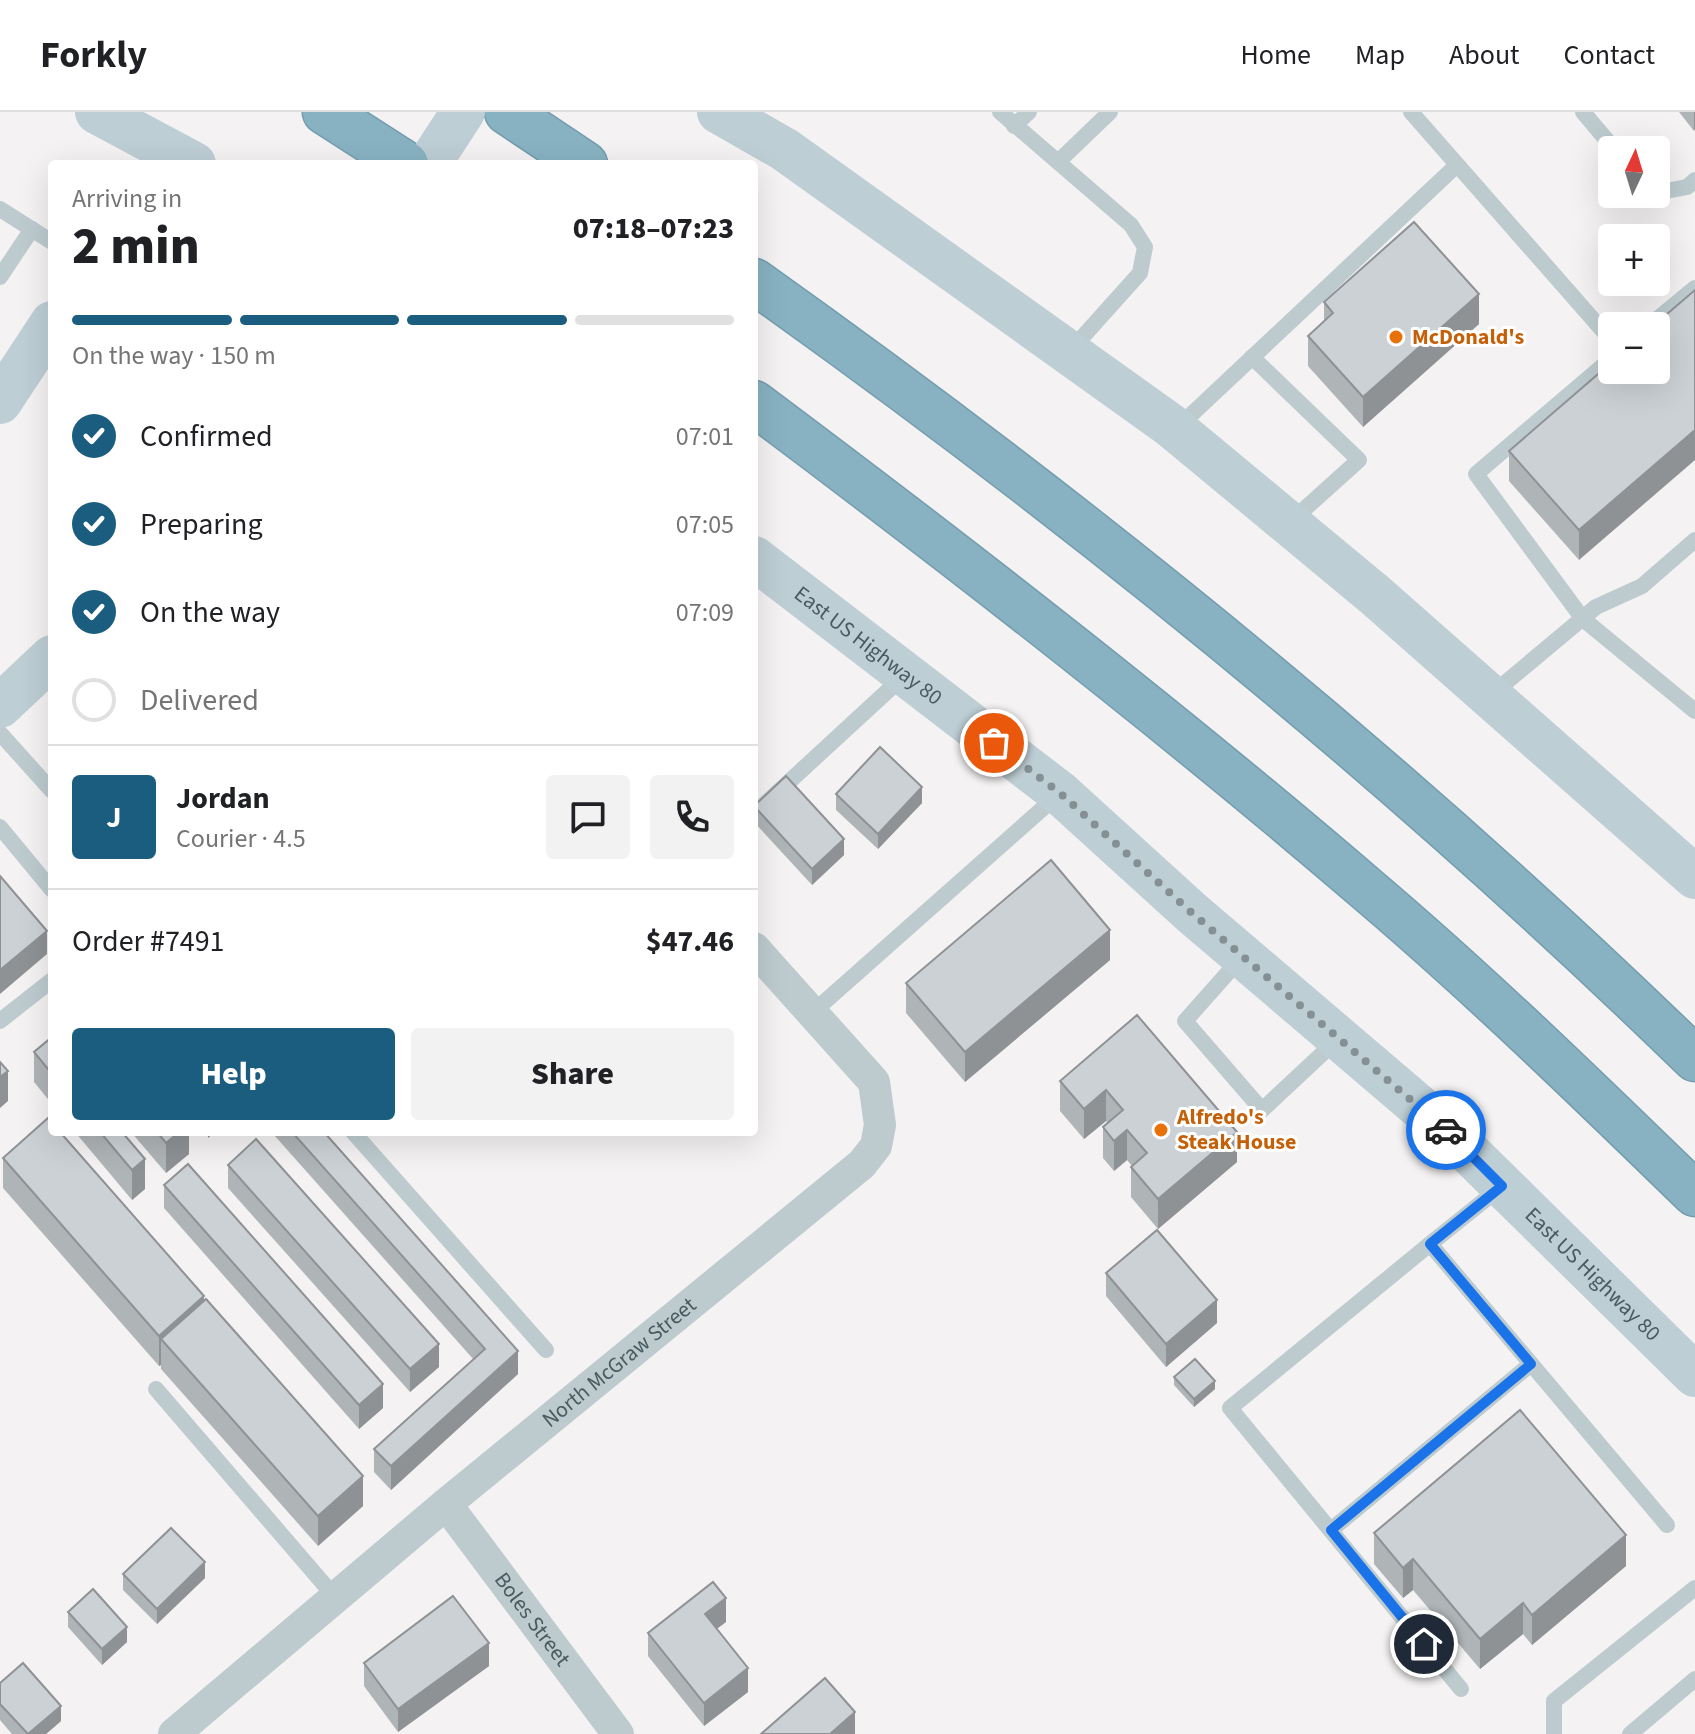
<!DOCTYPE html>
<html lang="en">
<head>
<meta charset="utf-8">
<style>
	:root { --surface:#fff; --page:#f2f2f2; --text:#202124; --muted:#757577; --line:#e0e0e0; --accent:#1a5d7f }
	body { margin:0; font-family:"Source Sans 3",sans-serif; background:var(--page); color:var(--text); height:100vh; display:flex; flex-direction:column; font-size:30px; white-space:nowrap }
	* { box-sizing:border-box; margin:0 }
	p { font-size:26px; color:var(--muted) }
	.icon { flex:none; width:44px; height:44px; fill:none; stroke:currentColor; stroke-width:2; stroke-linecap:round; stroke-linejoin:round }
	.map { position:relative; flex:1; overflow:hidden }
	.drawer { position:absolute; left:48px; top:48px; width:710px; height:976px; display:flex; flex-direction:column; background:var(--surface); border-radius:8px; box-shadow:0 8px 32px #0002 }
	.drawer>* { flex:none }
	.needle { width:52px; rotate:4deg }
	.tools { position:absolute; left:1598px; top:24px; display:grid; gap:16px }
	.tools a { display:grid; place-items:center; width:72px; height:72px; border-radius:8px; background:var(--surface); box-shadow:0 8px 32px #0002; font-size:40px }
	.pin { position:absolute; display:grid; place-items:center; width:68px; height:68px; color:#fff; margin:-34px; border:4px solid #fff; border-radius:50%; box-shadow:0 2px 8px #0007 }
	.courier { position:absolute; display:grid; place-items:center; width:80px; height:80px; margin:-40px; border:6px solid #1a73e8; border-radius:50%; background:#fff; color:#222; box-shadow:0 2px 10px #0007 }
	.summary em { font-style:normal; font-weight:800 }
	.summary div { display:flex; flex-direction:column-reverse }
	.summary { display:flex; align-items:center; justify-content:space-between; height:136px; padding:0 24px }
	h1 { font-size:52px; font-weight:800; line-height:60px }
	.bar { display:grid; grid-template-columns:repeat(4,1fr); gap:12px 8px; align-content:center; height:96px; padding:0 24px }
	.bar i { height:10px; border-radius:6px; background:var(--line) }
	.bar .on { background:var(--accent) }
	.bar p { grid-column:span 4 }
	.line { display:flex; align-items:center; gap:20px; padding:0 24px; border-top:2px solid var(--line) }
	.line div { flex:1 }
	.round { display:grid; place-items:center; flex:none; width:84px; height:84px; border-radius:8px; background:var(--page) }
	ol { padding:0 24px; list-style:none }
	li { display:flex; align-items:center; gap:24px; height:88px }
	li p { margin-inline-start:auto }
	li .icon { padding:8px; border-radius:50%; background:var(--accent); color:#fff; stroke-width:4 }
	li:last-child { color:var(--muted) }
	li i { width:44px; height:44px; border:4px solid var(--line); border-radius:50% }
	.button { display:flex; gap:16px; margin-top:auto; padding:16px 24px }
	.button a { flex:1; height:92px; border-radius:8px; background:var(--accent); color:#fff; font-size:32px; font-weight:800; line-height:92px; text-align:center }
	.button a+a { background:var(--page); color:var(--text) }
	header { display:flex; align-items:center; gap:48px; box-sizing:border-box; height:112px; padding:0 40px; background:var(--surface); border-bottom:2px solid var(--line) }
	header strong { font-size:38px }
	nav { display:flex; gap:44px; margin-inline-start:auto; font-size:28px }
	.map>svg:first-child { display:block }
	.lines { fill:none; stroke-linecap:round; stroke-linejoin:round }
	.highway-casing { stroke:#739dae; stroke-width:47 }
	.lane { stroke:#bdcbcf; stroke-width:16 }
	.street { stroke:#bdcbcf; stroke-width:32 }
	.secondary { stroke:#bdced4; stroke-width:44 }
	.highway { stroke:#88b2c2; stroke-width:44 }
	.wall { fill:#afb4b7 }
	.shaded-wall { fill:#8f9295 }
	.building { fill:#ccd1d5; stroke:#8f9295; stroke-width:2 }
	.done { stroke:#859094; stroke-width:8; stroke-dasharray:0 14.4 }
	.route { stroke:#1a73e8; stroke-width:10 }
	.food-dot { fill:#e8710a; stroke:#fff; stroke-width:3 }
	.labels { text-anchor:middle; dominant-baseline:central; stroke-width:6; stroke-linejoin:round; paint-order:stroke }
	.food-label { font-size:22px; font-weight:bold; fill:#c56008; stroke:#fff; text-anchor:start }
	.street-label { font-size:22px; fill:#495b61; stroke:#fff }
</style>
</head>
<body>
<header>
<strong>Forkly</strong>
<nav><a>Home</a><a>Map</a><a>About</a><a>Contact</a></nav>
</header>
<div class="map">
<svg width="1695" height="1622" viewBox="0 0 1695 1622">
	<rect width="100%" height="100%" fill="#f4f2f3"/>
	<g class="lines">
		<defs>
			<g id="highway">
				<path d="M325,0l81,52"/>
				<path d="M507,0l78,52"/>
				<path d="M754,169c332,236 649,494 941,778"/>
				<path d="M754,291c210,157 416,317 615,488 113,96 220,200 326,303"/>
			</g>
		</defs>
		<!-- highway casing -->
		<use href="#highway" class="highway-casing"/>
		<!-- lane -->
		<g class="lane">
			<path d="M1000,0l131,113 14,22 -5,26 -70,78"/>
			<path d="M1411,0l201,229"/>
			<path d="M1583,0l32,38"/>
			<path d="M1014,14l15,-14"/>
			<path d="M1059,49l51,-49"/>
			<path d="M1656,81l31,-6 8,-7"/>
			<path d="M0,97l52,33"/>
			<path d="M0,165l32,-48"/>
			<path d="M1649,214l46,-38"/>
			<path d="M1252,245l107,103 -70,63"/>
			<path d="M1612,246l-136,116 107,145 112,92"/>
			<path d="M1177,316l280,-263"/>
			<path d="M1492,582l104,-87 46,-21 53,-46"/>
			<path d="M0,621l52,58"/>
			<path d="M754,702l151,-139"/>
			<path d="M0,715l52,63"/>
			<path d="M1241,846l-56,63 77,89 75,-70"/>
			<path d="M812,901l247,-219"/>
			<path d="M0,909l52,-41"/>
			<path d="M353,1020l193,218"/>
			<path d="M1501,1075l-71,57 237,281"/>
			<path d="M1430,1132l-200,164 231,281"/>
			<path d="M156,1277l179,208"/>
			<path d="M1331,1418l200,-166"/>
			<path d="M1554,1622v-33l141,-113"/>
			<path d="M1630,1622l65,-55"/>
		</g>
		<!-- street -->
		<g class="street">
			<path id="s1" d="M446,1392l172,230"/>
			<path id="s2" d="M174,1622l272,-230 416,-340 14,-18 4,-21 -6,-43 -120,-134"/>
		</g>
		<!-- secondary -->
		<g class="secondary">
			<path d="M97,0l97,52"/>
			<path d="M719,0l65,37 386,276 205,170 320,282"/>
			<path d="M429,52l34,-52"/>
			<path d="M0,290l52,-79"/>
			<path id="s3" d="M754,446l306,235 132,120 251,214 252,248"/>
			<path d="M0,594l52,-49"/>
		</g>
		<!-- highway -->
		<use href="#highway" class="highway"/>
	</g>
	<!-- wall -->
	<g class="wall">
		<path d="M1679,0h16l-1,19z"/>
		<path d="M1695,178l-116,270 -70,-79v-30z"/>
		<path d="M1324,190l155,22 -116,103 -55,-61v-30l16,-15z"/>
		<path d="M836,682l86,9 -44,46 -42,-39z"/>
		<path d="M754,693l90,50 -32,30 -58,-63z"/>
		<path d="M1110,848l-145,122 -59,-69v-30z"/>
		<path d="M1137,903l100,147 -79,67 -27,-32v-30l1,-1 -5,-6 -13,11 -11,-13v-31l5,-4 -2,-2 -22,18 -24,-28v-30z"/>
		<path d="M52,925v67l-18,-22v-30z"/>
		<path d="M75,1020h47l23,57 -13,11z"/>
		<path d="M131,1020h58v22l-23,19z"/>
		<path d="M274,1020h50l194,242 -127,116 -17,-18v-23l100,-89 -200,-225z"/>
		<path d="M3,1046l201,142 159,206 -45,40 -157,-177v-4l-2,1 -156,-178z"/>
		<path d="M228,1053l211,202 -29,25 -182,-204z"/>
		<path d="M164,1073l219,223 -24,21 -195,-221z"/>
		<path d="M1106,1161l111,50 -51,44 -60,-71z"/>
		<path d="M1174,1265l41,12 -21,18 -20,-22z"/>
		<path d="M1374,1421l252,33 -94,79 -9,-11 -43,35 -67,-79 -10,8 -29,-34z"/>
		<path d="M123,1462l82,4 -48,46 -34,-34z"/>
		<path d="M68,1500l59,30 -25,23 -34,-38z"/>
		<path d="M726,1510l-9,7 31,63 -44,34 -56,-70v-23z"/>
		<path d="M364,1551l125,3 -91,66 -34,-46z"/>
		<path d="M0,1571l61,38 -15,13h-34l-12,-14z"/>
	</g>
	<!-- shaded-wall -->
	<g class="shaded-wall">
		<path d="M1694,0h1v17l-1,2z"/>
		<path d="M1479,182v30l-116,103v-30z"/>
		<path d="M1695,318v30l-116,100v-30z"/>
		<path d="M922,675v16l-44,46v-15z"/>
		<path d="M844,727v16l-32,30v-16z"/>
		<path d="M1110,818v30l-145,122v-30z"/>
		<path d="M47,819v23l-47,40v-24z"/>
		<path d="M8,959v30l-8,7v-31z"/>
		<path d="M1106,978v31l-22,18v-30z"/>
		<path d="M1127,1018v30l-13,11v-30z"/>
		<path d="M179,1020h10v22l-23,19v-30z"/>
		<path d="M208,1020h7l-7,6z"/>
		<path d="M1237,1020v30l-79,67v-30z"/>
		<path d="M145,1047v30l-13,11v-30z"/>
		<path d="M204,1184v30l-43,13v26l-2,1v-30z"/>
		<path d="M1217,1188v23l-51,44v-23z"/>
		<path d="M439,1232v23l-29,25v-23z"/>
		<path d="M518,1239v23l-127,116v-24z"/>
		<path d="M1215,1269v8l-21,18v-8z"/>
		<path d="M383,1272v24l-24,21v-24z"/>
		<path d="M363,1364v30l-45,40v-30z"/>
		<path d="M1626,1423v31l-94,79v-30z"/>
		<path d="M1413,1447v31l-10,8v-30z"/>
		<path d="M205,1450v16l-48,46v-15z"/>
		<path d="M726,1486v24l-21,15v-23z"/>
		<path d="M1523,1491v31l-43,35v-30z"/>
		<path d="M127,1515v15l-25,23v-16z"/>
		<path d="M489,1531v23l-91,66v-23z"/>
		<path d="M748,1556v24l-44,34v-23z"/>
		<path d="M61,1594v15l-15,13h-18z"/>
		<path d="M855,1600v22h-25z"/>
	</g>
	<!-- building -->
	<g class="building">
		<path d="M1414,110l65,72 -116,103 -55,-61 25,-23 -9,-11z"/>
		<path d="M1695,178v140l-116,100 -70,-79 103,-89v8h44v-44h-3z"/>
		<path d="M880,635l42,40 -44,47 -42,-40z"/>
		<path d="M786,664l58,63 -32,30 -58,-63z"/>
		<path d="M1051,748l59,70 -145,122 -59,-69z"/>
		<path d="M0,764l47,55 -47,39z"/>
		<path d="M1137,903l100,117 -79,67 -27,-32 16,-14 -20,-23 -13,11 -11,-14 20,-17 -17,-20 -22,19 -24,-28z"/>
		<path d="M52,925v37l-18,-22z"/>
		<path d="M0,950l8,9 -8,6z"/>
		<path d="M48,1006l4,5v9h8l144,164 -45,40 -156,-178z"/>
		<path d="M100,1020h22l23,27 -13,11z"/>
		<path d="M157,1020h22l-13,11z"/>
		<path d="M292,1020h32l194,219 -127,115 -17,-17 111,-100z"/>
		<path d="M256,1027l183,205 -29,25 -182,-204z"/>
		<path d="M188,1052l195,220 -24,21 -195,-220z"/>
		<path d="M1157,1118l60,70 -51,44 -60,-71z"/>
		<path d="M206,1187l157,177 -45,40 -157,-177z"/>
		<path d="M1195,1247l20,22 -21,18 -20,-22z"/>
		<path d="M1520,1298l106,125 -94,80 -9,-12 -43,36 -67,-80 -10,9 -29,-35z"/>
		<path d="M171,1416l34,34 -48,47 -34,-35z"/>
		<path d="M713,1470l13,16 -21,16 43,54 -44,35 -56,-70z"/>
		<path d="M93,1477l34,38 -25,22 -34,-37z"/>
		<path d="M453,1484l36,47 -91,66 -34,-46z"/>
		<path d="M23,1551l38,43 -33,28 -28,-30v-21z"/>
		<path d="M825,1566l30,34 -25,22h-69z"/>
	</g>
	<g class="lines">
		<!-- done -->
		<path class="done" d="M994,631l66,50 132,120 254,217"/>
		<!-- route -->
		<path class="route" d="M1424,1532l-93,-114 200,-166 -101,-120 72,-58 -56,-56"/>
	</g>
	<!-- markers -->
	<g class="food-dot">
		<circle cx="1396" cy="225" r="8"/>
		<circle cx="1161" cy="1018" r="8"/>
	</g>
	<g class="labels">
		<!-- food labels -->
		<g class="food-label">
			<text x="1412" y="225">McDonald's</text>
			<text x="1177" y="1005">Alfredo's<tspan x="1177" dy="25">Steak House</tspan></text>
		</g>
		<!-- street labels -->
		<g class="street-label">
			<text stroke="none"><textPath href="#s3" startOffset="144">East US Highway 80</textPath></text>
			<text stroke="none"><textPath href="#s3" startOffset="1104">East US Highway 80</textPath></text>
			<text stroke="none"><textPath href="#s2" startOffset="580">North McGraw Street</textPath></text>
			<text stroke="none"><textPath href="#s1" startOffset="144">Boles Street</textPath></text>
		</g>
	</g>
</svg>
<div class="tools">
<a><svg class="needle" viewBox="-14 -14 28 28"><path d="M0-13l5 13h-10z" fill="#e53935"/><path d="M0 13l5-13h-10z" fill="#757577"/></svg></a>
<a>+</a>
<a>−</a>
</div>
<div class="pin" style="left:994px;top:631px;background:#ea580c"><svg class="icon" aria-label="bag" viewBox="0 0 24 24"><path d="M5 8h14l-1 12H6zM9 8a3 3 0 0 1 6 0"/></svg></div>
<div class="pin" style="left:1424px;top:1532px;background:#1f2937"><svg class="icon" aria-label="home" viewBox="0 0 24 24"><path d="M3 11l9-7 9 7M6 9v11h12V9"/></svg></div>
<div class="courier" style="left:1446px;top:1018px"><svg class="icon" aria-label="car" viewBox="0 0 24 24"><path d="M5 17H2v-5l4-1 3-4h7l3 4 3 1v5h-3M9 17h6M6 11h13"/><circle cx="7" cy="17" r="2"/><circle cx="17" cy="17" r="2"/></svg></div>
<section class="drawer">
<div class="summary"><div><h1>2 min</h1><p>Arriving in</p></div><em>07:18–07:23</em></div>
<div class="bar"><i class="on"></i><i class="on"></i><i class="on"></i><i></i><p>On the way · 150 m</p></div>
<ol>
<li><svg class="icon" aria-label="check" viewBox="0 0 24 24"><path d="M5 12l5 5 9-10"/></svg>Confirmed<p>07:01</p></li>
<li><svg class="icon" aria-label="check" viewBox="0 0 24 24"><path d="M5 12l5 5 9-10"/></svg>Preparing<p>07:05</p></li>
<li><svg class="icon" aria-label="check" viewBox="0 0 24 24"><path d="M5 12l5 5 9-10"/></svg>On the way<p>07:09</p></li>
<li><i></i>Delivered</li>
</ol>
<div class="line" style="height:144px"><b class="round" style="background:var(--accent);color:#fff">J</b><div><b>Jordan</b><p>Courier · 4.5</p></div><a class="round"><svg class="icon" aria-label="chat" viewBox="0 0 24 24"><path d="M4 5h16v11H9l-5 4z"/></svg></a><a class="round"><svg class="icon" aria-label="phone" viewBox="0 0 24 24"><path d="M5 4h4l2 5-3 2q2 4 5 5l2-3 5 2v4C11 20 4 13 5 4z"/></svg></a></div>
<div class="line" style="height:104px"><div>Order #7491</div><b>$47.46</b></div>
<div class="button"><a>Help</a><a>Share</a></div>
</section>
</div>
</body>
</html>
